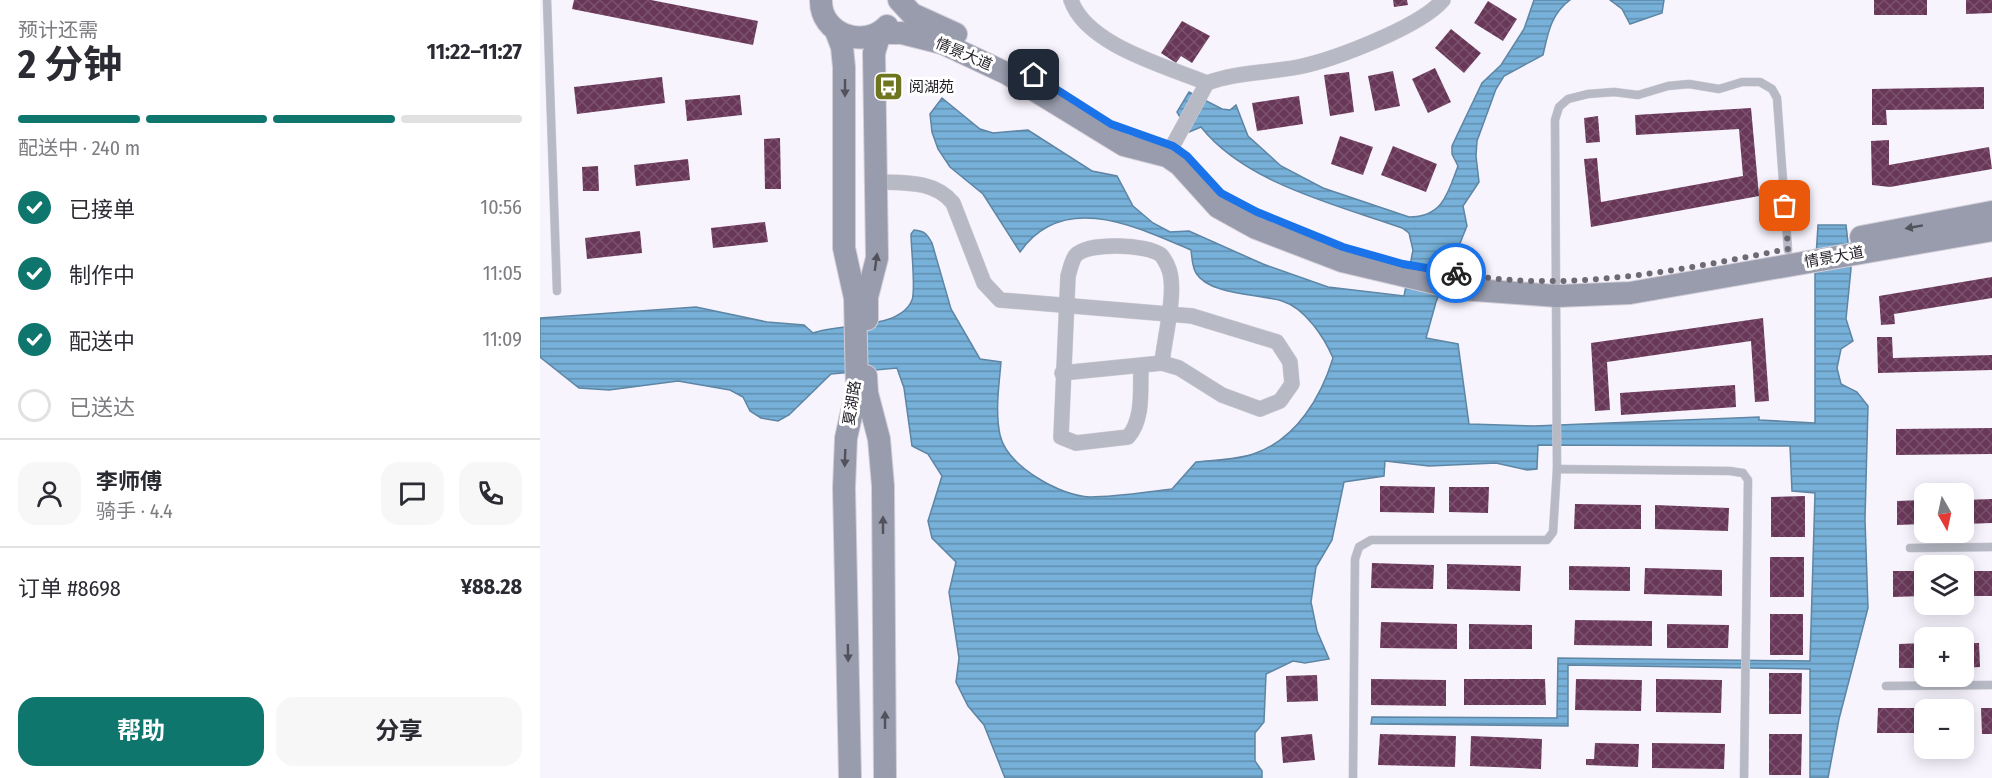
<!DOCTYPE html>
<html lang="zh">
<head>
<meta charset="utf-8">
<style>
	:root { --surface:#fff; --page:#f7f7f7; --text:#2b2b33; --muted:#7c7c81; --line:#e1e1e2; --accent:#0f766e }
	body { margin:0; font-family:"Fira Sans Condensed","Noto Sans SC",sans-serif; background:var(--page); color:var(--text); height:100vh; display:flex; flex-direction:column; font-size:22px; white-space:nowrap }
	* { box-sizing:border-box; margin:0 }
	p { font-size:20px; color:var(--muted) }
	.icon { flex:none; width:33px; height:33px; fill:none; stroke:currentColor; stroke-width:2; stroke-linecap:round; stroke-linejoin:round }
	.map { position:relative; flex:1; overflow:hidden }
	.panel { display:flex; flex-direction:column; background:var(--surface); width:540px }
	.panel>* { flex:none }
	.needle { width:39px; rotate:171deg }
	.controls { position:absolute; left:1374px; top:483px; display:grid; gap:12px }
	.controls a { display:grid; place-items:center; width:60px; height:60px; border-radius:12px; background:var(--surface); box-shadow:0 3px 15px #0003; font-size:30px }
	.pin { position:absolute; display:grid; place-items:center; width:51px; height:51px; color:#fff; margin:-26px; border-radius:12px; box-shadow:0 3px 9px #0006 }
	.courier { position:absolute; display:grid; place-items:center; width:60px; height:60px; margin:-30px; border:4px solid #1a73e8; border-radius:50%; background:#fff; color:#222; box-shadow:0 2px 8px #0007 }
	.headline em { font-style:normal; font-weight:700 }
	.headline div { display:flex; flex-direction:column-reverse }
	.headline { display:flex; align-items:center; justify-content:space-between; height:102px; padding:0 18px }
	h1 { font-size:39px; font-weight:700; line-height:45px }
	.bar { display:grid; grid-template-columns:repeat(4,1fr); gap:9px 6px; align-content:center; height:72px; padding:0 18px }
	.bar i { height:8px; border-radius:4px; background:var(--line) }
	.bar .on { background:var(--accent) }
	.bar p { grid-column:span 4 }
	.line { display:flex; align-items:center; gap:15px; padding:0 18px; border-top:2px solid var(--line) }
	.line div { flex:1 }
	.round { display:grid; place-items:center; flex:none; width:63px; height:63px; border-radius:18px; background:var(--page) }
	ol { padding:0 18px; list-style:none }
	li { display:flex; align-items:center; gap:18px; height:66px }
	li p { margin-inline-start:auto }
	li .icon { padding:6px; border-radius:50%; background:var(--accent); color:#fff; stroke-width:4 }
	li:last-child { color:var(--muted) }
	li i { width:33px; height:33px; border:3px solid var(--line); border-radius:50% }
	.cta { display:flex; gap:12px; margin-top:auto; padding:12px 18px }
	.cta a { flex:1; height:69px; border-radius:18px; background:var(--accent); color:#fff; font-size:24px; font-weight:700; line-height:69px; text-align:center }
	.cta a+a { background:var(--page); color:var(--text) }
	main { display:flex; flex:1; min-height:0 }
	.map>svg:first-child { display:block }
	.water { fill:url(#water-rules); stroke:#5e85a4; stroke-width:1.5 }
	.building { fill:url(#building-cross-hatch) }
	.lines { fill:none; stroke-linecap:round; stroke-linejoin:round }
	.lane-casing { stroke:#d2ced8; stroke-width:9 }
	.street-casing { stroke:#d2ced8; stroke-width:16 }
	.secondary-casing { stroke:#d2ced8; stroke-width:24 }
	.lane { stroke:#b7bac5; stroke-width:8 }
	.street { stroke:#b7bac5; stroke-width:15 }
	.secondary { stroke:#989cac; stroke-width:22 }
	.oneway { fill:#52525d }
	.done { stroke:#6e6a74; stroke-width:6; stroke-dasharray:0 10.8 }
	.route { stroke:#1a73e8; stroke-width:8 }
	.labels { text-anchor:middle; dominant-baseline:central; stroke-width:6; stroke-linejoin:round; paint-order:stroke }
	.street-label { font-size:15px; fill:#242029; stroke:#fff }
	.poi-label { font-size:15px; fill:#242029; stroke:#fff; text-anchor:start }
</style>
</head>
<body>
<main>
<section class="panel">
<div class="headline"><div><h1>2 分钟</h1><p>预计还需</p></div><em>11:22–11:27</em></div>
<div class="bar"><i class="on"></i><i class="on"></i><i class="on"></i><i></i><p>配送中 · 240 m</p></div>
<ol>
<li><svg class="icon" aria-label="check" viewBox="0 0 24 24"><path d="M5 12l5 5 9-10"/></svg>已接单<p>10:56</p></li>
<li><svg class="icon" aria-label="check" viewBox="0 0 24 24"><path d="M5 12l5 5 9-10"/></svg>制作中<p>11:05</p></li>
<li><svg class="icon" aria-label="check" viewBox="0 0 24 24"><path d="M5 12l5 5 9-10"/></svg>配送中<p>11:09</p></li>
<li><i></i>已送达</li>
</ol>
<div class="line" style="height:108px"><a class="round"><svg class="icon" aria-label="person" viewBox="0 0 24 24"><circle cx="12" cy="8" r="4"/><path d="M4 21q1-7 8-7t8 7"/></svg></a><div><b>李师傅</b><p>骑手 · 4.4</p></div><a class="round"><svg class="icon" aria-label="chat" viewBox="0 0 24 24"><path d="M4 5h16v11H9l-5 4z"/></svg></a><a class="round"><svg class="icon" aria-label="phone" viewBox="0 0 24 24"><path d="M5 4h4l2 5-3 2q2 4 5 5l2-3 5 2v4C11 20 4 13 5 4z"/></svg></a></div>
<div class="line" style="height:78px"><div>订单 #8698</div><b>¥88.28</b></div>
<div class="cta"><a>帮助</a><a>分享</a></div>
</section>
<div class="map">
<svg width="1452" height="778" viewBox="0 0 1452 778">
	<defs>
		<pattern id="water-rules" width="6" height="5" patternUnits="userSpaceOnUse" patternTransform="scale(1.5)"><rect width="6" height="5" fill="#77b0d8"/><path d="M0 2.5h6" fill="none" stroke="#618faf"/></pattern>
		<pattern id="building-cross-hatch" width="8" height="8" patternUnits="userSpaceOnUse" patternTransform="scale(1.5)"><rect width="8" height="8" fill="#693859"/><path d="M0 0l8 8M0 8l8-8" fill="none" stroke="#7a526d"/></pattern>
	</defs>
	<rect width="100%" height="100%" fill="#f8f4fe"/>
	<!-- water -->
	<g class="water">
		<path d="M994,0h36c-19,14 -22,33 -27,55l-39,21 -8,13 -19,52 -1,15 3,26 -16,24 4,20 -31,76 -10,36 32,6 11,80 65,2 225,-9v3l56,3v-150l3,-48h28l5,44 -5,50 7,22 -12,8 -4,19 4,16 16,8 11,14 -3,113 3,89 -29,111 -11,59h-18v-109l-242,-4v61l-197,-2 1,-7 185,1 1,-60 252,3 5,-168 -23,-2 -2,-45 -252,-1 -1,24 -10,1 -31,-7 -67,3 -44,-5 -1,15 -40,6 -12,58 -16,27 -5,35 6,29 12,28 -24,4 -12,-2 -27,13 -2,48 -9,11v28l7,10v7h-257l-21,-53 -16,-19 -12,-24 3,-24 -10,-66 7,-30 -24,-24 -4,-17 14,-45 -14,-22 -16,-8 -8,-58 -7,-20 -66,6 -42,41 -11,6 -17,-3 -11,-7 -7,-14 -13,-7 -52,-9 -69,9 -30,-2 -39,-31v-39l156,-11 71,15 37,3 9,8c27,-10 87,-3 99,-33 4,-10 -1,-52 -1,-66l3,-4c11,1 13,4 18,13l19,66 29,50 21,3c-2,24 -6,49 -1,73 7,31 60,61 90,62 27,0 56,-5 82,-8l24,-27c19,-2 42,-2 60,-9 41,-15 65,-56 77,-95 -9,-21 -28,-50 -51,-57 -23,-7 -73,-6 -86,-28 -4,-6 -4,-16 -5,-23 -54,-23 -128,-60 -171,2l-37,-58 -33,-27 -12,-18 -6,-17 -2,-18 12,-16 38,31 13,4 35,-3 64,41 25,5 16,30 20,17 17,9 19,-1 74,33 65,23 76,9 9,-46 -4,-17 -7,-5c-65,-23 -157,-45 -201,-101l-12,5 -12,-20 12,-20 33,17 8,1 6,-5 12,31 33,30 42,22 86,29c34,0 39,-24 49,-51l-6,-12v-8l30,-63 19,-18 23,-36z"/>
		<path d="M1070,0h54l-2,13 -32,11 -8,-15z"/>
	</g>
	<!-- building -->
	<g class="building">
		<path d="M34,0h77l107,21 -5,24 -181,-36z"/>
		<path d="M853,0h14l1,5 -14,2z"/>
		<rect x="1334" y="0" width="53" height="15"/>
		<path d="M1426,0h26v13l-26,1z"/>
		<path d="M948,1l29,18 -14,22 -29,-18z"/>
		<path d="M642,21l28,15 -18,27 -11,-7 -5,7 -15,-10z"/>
		<path d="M911,29l30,24 -17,20 -29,-25z"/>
		<path d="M895,68l16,34 -23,11 -16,-34z"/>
		<path d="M853,71l7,35 -25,5 -7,-35z"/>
		<path d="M809,72l5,40 -24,4 -6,-41z"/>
		<path d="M122,77l3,26 -88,11 -3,-27z"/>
		<path d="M1444,87v22l-98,1 1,15h-15v-36z"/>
		<path d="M200,95l2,20 -55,6 -2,-21z"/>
		<path d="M759,96l4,28 -46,7 -5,-28z"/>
		<path d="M1211,108l8,88 -168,31 -7,-68 13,-1 4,44 142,-26 -4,-47 -103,6 -1,-20z"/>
		<path d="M1058,116l2,26 -14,1 -2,-25z"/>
		<path d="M800,136l33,11 -10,28 -32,-11z"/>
		<path d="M240,138l1,51h-16l-1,-50z"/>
		<path d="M1349,140v25l100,-18 3,22 -102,18 -18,-2 -1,-44z"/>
		<path d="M853,146l44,18 -11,28 -45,-17z"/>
		<path d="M148,159l2,21 -54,6 -2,-21z"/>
		<path d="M58,166l1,25h-16l-1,-24z"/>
		<path d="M225,222l3,20 -55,6 -2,-20z"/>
		<path d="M100,231l2,22 -55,6 -2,-21z"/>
		<path d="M1452,277v21l-98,16 1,10 -14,1 -2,-29z"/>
		<path d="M1223,318l6,83 -14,1 -4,-61 -144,21 3,48 -15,1 -4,-68z"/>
		<path d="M1337,337h15l1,21 99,-3v15l-114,3z"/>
		<path d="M1195,385l1,22 -115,8 -1,-22z"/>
		<path d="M1452,428v26l-96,1v-26z"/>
		<path d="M840,486l55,1 -1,26 -54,-1z"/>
		<path d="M909,487h40l-1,26 -39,-1z"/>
		<path d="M1265,496v41h-34v-40z"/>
		<path d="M1452,499v24l-28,1v-24z"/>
		<path d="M1384,500v24l-27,1v-24z"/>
		<path d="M1035,504l66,1v24h-67z"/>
		<path d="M1115,505l74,3 -1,23 -73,-2z"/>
		<rect x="1230" y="557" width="34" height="40"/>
		<path d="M832,563l62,2 -1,24 -62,-1z"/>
		<path d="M907,564l74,2 -1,25 -73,-2z"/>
		<path d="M1029,566l61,1v24l-61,-1z"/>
		<path d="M1105,568l77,2v26l-78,-2z"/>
		<path d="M1353,571h31v25l-31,1z"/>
		<rect x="1424" y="571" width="28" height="25"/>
		<rect x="1230" y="614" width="33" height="41"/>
		<path d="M1035,620l77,1v25l-78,-1z"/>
		<path d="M841,622l76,2v25l-77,-1z"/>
		<path d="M929,624l63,1v24h-63z"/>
		<path d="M1127,624l62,1 -1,23h-61z"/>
		<path d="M1384,643v25h-25v-24z"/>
		<path d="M1424,643h15l1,24 -16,1z"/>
		<path d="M1229,673h33l-1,41h-32z"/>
		<path d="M777,675l1,26 -31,1 -1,-26z"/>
		<path d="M831,679l75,1v26l-75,-1z"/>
		<path d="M924,679h81l1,26h-82z"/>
		<path d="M1036,679l66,1 -1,31 -66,-1z"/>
		<path d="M1116,679l66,1 -1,33 -65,-1z"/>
		<path d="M1338,708h46v25h-47z"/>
		<path d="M1441,708h11v26h-10z"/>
		<path d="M772,734l3,26 -32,3 -2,-26z"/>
		<path d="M840,734l76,2 -1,31 -77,-2z"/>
		<path d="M1229,734h33l-1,41h-32z"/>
		<path d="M931,736l71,3 -1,30 -71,-3z"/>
		<path d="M1055,743l44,1 -1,23 -52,-2v-6h8z"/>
		<path d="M1112,743l73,1 -1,25 -72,-1z"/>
	</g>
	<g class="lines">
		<defs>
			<g id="lane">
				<path d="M7,0l10,291"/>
				<path d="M1017,469l-2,-349 4,-13 9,-8 20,-5 26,-2 24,3 30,-9 21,-2 30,5 23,-7h18l12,7 5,9 11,152"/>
				<path d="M1370,548l82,-1"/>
				<path d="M1346,686l106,-1"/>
				<path d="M813,778l2,-219 4,-12 12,-7h176l6,-8 4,-63 173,2 13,2 5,7 -4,298"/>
			</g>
			<g id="street">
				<path d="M531,0c15,45 95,66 136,83"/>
				<path d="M627,156l40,-73c29,-11 60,-10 91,-16 35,-7 122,-40 145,-67"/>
				<path d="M336,182c28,1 58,-2 77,21l31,80 16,17 192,16 85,26 13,20 2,22 -12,17 -20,8 -38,-14 -43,-27 -17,-5 -100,10"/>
				<path d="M601,366c-1,23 3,53 -13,71l-52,6 -15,-6 7,-161c2,-6 4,-17 8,-21 13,-13 71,-11 85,0 2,2 6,9 7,12 10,21 -4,72 -6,96"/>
			</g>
			<g id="secondary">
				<path d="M281,0c-1,34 43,50 66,26"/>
				<path d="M359,0l13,14 44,20"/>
				<path d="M296,31l6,16 2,20v181l11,50 2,91 -11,49 -2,50 6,290"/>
				<path d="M340,33h22l40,10 66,31 116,71 43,11 13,9 38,42 38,21 86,33 119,28 96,7 73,-3 362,-63"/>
				<path d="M1321,237l131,-25"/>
				<path d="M327,319v-22l10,-39 -3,-205 6,-20"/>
				<path d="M326,376l1,17 12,46 4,47 2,292"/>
			</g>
		</defs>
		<!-- lane casing -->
		<use href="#lane" class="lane-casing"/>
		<!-- street casing -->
		<use href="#street" class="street-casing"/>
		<!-- secondary casing -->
		<use href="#secondary" class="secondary-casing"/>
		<!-- lane -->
		<use href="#lane" class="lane"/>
		<!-- street -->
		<use href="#street" class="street"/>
		<!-- secondary -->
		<use href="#secondary" class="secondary"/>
	</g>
	<!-- one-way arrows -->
	<defs><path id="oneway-solid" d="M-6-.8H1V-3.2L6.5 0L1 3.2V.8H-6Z" transform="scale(1.5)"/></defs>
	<g class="oneway">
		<use href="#oneway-solid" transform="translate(305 88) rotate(90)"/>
		<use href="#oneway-solid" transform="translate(1374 227) rotate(170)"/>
		<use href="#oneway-solid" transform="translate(336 262) rotate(-82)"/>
		<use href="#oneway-solid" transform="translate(305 458) rotate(92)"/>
		<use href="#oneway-solid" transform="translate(343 525) rotate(-90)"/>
		<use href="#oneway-solid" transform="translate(308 653) rotate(89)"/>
		<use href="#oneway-solid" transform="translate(345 720) rotate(-90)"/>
	</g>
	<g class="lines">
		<!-- done -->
		<path class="done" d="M916,273c112,21 223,-3 332,-24l-3,-43"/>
		<!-- route -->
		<path class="route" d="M494,75l77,49 62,22 14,10 34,37 36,19 86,35 60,17 53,9"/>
	</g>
	<!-- icons -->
	<defs>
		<symbol id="bus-square" viewBox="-11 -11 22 22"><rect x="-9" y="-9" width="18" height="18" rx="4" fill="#6e751e" stroke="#fff"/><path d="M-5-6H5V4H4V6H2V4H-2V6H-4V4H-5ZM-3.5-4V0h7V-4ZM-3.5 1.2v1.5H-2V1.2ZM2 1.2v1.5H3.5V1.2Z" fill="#fff"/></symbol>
	</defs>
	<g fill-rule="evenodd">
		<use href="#bus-square" x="332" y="70" width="33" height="33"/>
	</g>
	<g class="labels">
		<!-- street labels -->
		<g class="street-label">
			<text transform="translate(424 54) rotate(23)">情景大道</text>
			<text transform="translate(1294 257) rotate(-10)">情景大道</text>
			<text transform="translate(312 403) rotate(-81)">夏湖路</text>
		</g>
		<!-- poi labels -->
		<g class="poi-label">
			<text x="369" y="87">阅湖苑</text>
		</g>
	</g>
</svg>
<div class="controls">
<a><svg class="needle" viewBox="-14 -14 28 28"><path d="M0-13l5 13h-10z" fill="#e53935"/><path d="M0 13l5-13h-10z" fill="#7c7c81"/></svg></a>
<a><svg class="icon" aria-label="layers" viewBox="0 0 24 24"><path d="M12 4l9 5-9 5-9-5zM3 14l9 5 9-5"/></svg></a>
<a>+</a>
<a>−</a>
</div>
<div class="pin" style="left:1245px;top:206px;background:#ea580c"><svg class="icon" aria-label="bag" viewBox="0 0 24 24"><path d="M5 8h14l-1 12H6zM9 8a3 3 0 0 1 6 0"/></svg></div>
<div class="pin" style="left:494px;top:75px;background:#1f2937"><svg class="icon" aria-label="home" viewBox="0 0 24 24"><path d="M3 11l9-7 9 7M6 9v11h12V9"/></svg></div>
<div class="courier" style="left:916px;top:273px"><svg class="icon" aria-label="bike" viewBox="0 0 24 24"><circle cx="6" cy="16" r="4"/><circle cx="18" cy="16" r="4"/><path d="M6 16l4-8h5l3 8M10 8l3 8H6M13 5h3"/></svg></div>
</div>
</main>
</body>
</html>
